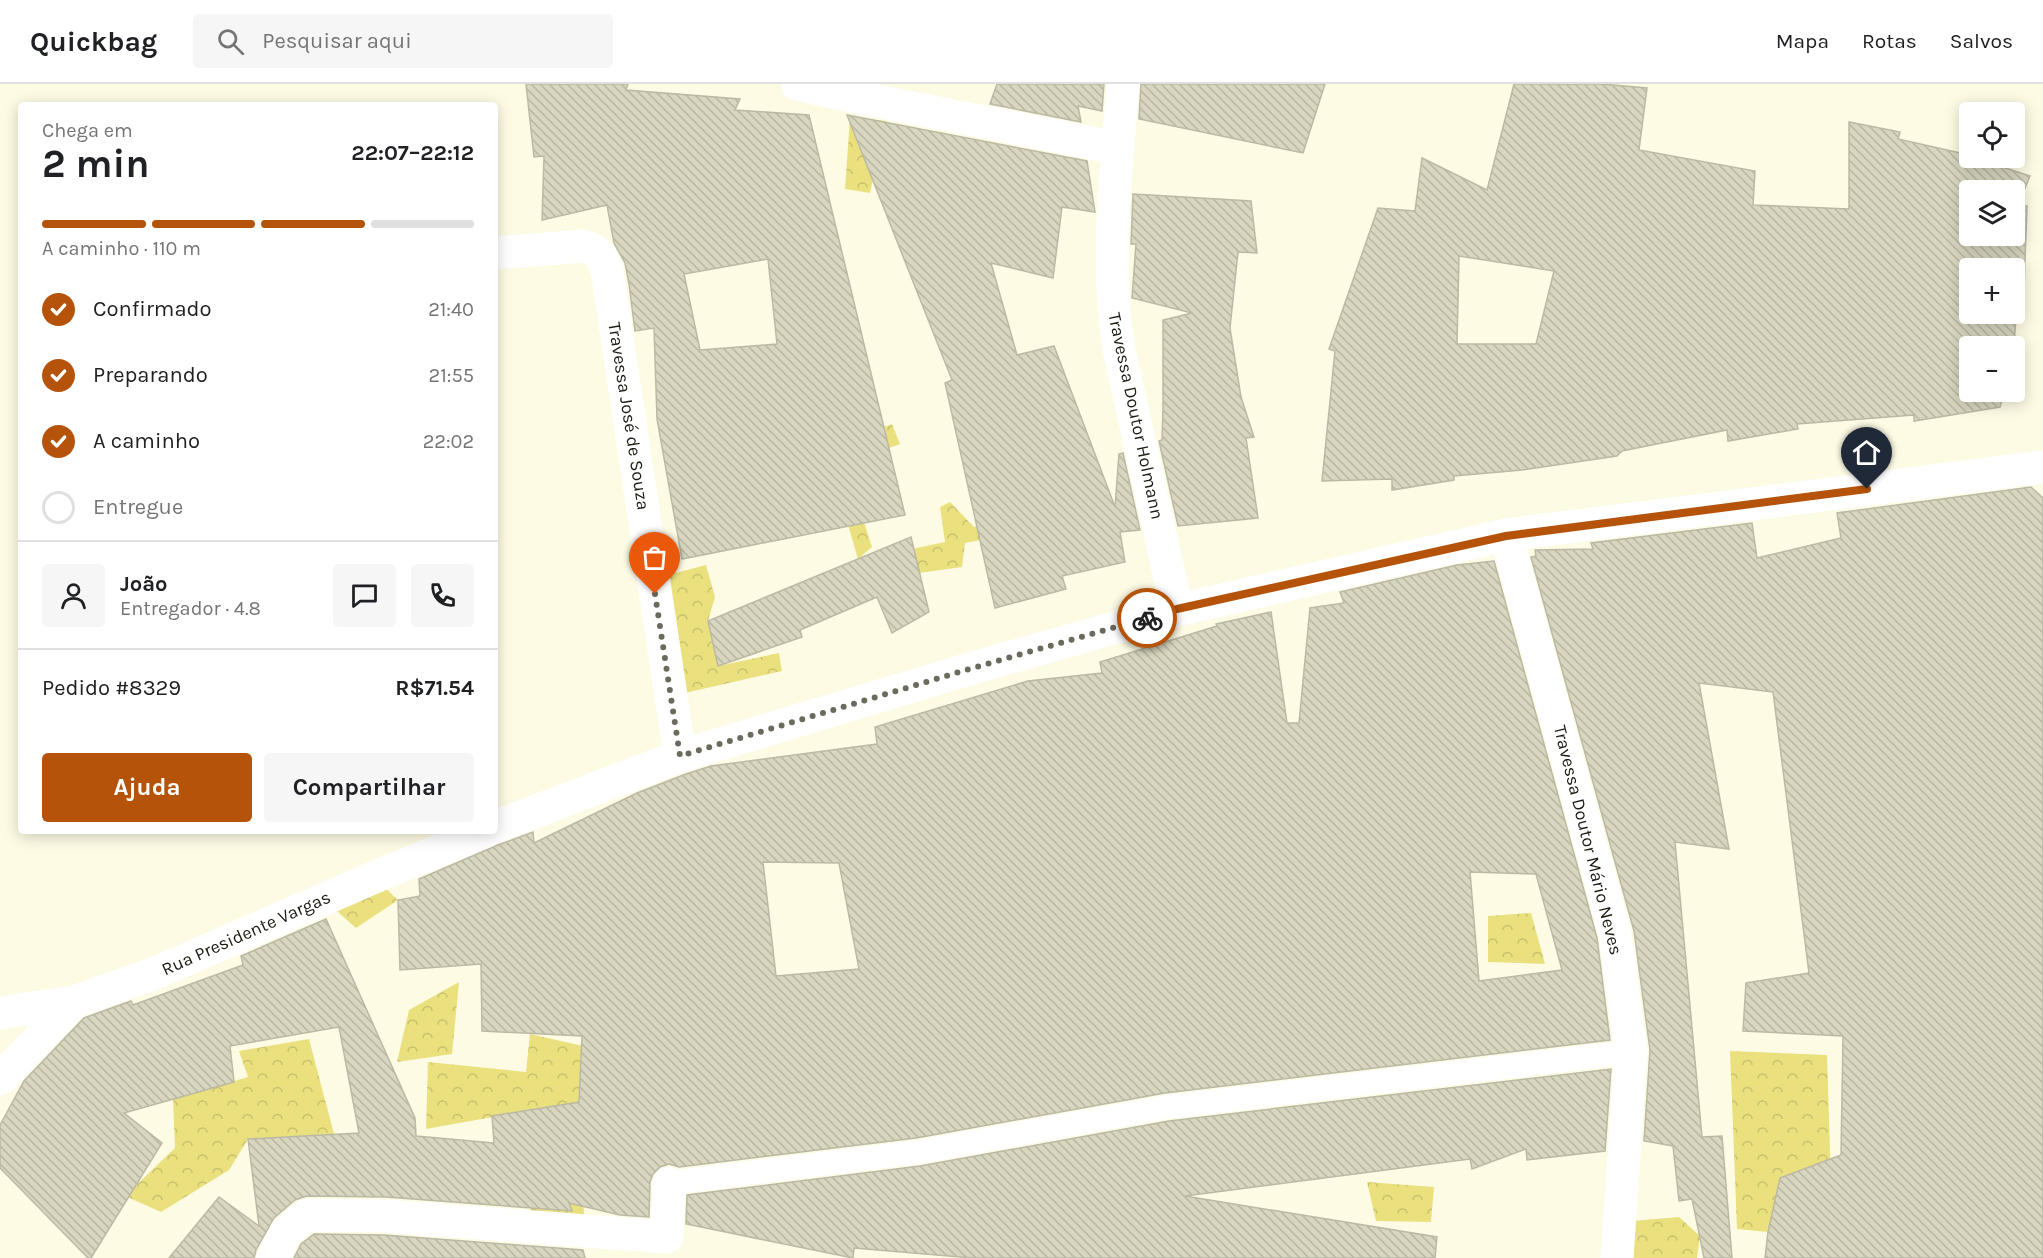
<!DOCTYPE html>
<html lang="pt">
<head>
<meta charset="utf-8">
<style>
	:root { --surface:#fff; --page:#f6f6f6; --text:#202124; --muted:#757577; --line:#e0e0e0; --accent:#b45309 }
	body { margin:0; font-family:Karla,sans-serif; background:var(--page); color:var(--text); height:100vh; display:flex; flex-direction:column; font-size:22px; white-space:nowrap }
	* { box-sizing:border-box; margin:0 }
	p { font-size:20px; color:var(--muted) }
	.icon { flex:none; width:33px; height:33px; fill:none; stroke:currentColor; stroke-width:2; stroke-linecap:round; stroke-linejoin:round }
	.map { position:relative; flex:1; overflow:hidden }
	.side { position:absolute; left:18px; top:18px; width:480px; height:732px; display:flex; flex-direction:column; background:var(--surface); border-radius:6px; box-shadow:0 3px 15px #0003 }
	.side>* { flex:none }
	.fabs { position:absolute; left:1959px; top:18px; display:grid; gap:12px }
	.fabs a { display:grid; place-items:center; width:66px; height:66px; border-radius:6px; background:var(--surface); box-shadow:0 3px 15px #0003; font-size:30px }
	.pin { position:absolute; display:grid; place-items:center; width:51px; height:51px; color:#fff; margin:-62px -26px; border-radius:50% 50% 50% 0; rotate:-45deg; box-shadow:0 0 6px #0007 }
	.pin .icon { rotate:45deg }
	.courier { position:absolute; display:grid; place-items:center; width:60px; height:60px; margin:-30px; border:4px solid #b45309; border-radius:50%; background:#fff; color:#222; box-shadow:0 2px 8px #0007 }
	.summary em { font-style:normal; font-weight:700 }
	.summary div { display:flex; flex-direction:column-reverse }
	.summary { display:flex; align-items:center; justify-content:space-between; height:102px; padding:0 24px }
	h1 { font-size:39px; font-weight:700; line-height:45px }
	.bar { display:grid; grid-template-columns:repeat(4,1fr); gap:9px 6px; align-content:center; height:72px; padding:0 24px }
	.bar i { height:8px; border-radius:4px; background:var(--line) }
	.bar .current { background:var(--accent) }
	.bar p { grid-column:span 4 }
	.line { display:flex; align-items:center; gap:15px; padding:0 24px; border-top:2px solid var(--line) }
	.line div { flex:1 }
	.round { display:grid; place-items:center; flex:none; width:63px; height:63px; border-radius:6px; background:var(--page) }
	ol { padding:0 24px; list-style:none }
	li { display:flex; align-items:center; gap:18px; height:66px }
	li p { margin-inline-start:auto }
	li .icon { padding:6px; border-radius:50%; background:var(--accent); color:#fff; stroke-width:4 }
	li:last-child { color:var(--muted) }
	li i { width:33px; height:33px; border:3px solid var(--line); border-radius:50% }
	.action { display:flex; gap:12px; margin-top:auto; padding:12px 24px }
	.action a { flex:1; height:69px; border-radius:6px; background:var(--accent); color:#fff; font-size:24px; font-weight:700; line-height:69px; text-align:center }
	.action a+a { background:var(--page); color:var(--text) }
	header { display:flex; align-items:center; gap:36px; box-sizing:border-box; height:84px; padding:0 30px; background:var(--surface); border-bottom:2px solid var(--line) }
	header strong { font-size:28px }
	nav { display:flex; gap:33px; margin-inline-start:auto; font-size:21px }
	.search { width:420px; height:54px; background:var(--page); display:flex; align-items:center; gap:15px; box-sizing:border-box; padding:0 21px; border-radius:6px; color:var(--muted); font-size:22px }
	.map>svg:first-child { display:block }
	.forest { fill:url(#forest-crowns) }
	.building { fill:url(#building-back-hatch); stroke:#bbb9a4; stroke-width:1.5; fill-rule:evenodd }
	.lines { fill:none; stroke-linecap:round; stroke-linejoin:round }
	.lane { stroke:#fff; stroke-width:24 }
	.street { stroke:#fff; stroke-width:33 }
	.secondary { stroke:#fff; stroke-width:33 }
	.done { stroke:#6b6a5d; stroke-width:6; stroke-dasharray:0 10.8 }
	.route { stroke:#b45309; stroke-width:8 }
	.labels { text-anchor:middle; dominant-baseline:central; stroke-width:4.5; stroke-linejoin:round; paint-order:stroke }
	.street-label { font-size:18px; fill:#1c1c14; stroke:#fff }
</style>
</head>
<body>
<header>
<strong>Quickbag</strong>
<div class="search"><svg class="icon" aria-label="search" viewBox="0 0 24 24"><circle cx="10" cy="10" r="6"/><path d="M15 15l6 6"/></svg>Pesquisar aqui</div>
<nav><a>Mapa</a><a>Rotas</a><a>Salvos</a></nav>
</header>
<div class="map">
<svg width="2043" height="1174" viewBox="0 0 2043 1174">
	<defs>
		<pattern id="forest-crowns" width="20" height="18" patternUnits="userSpaceOnUse" patternTransform="scale(1.5)"><rect width="20" height="18" fill="#eae07e"/><path d="M2 6a3 3 0 1 1 6 0M12 15a3 3 0 1 1 6 0" fill="none" stroke="#c8c06c"/></pattern>
		<pattern id="building-back-hatch" width="6" height="6" patternUnits="userSpaceOnUse" patternTransform="scale(1.5)"><rect width="6" height="6" fill="#d8d6bf"/><path d="M-1 5l2 2M0 0l6 6M5-1l2 2" fill="none" stroke="#b9b7a3"/></pattern>
	</defs>
	<rect width="100%" height="100%" fill="#fdfbe4"/>
	<!-- forest -->
	<g class="forest">
		<path d="M850,33l36,4 -16,72 -25,-4z"/>
		<path d="M892,340l8,20 -55,20 27,83 -14,12 -11,-38 -28,-70z"/>
		<path d="M1037,414v31l-72,14 -3,24 -43,6 -12,-23 38,-8 -5,-35 10,-5 24,25z"/>
		<path d="M706,481l9,32 -7,24 10,45 61,-13 3,18 -102,23 -12,-119z"/>
		<path d="M379,798l19,18 -42,28 -27,-24z"/>
		<path d="M1531,829l14,51 -57,-2v-46z"/>
		<path d="M459,898l-7,72 -55,8 12,-52z"/>
		<path d="M530,950l123,28 -73,24 4,133 -52,1 -8,-66 2,-43 -100,18 2,-67 98,10z"/>
		<path d="M309,955l25,95 -86,5 -19,31 -68,42 -36,-16 50,-48 -2,-49 75,-22 -9,-26z"/>
		<path d="M1730,967l97,4 5,160 -23,-48 -29,11 -12,54 -31,-3z"/>
		<path d="M1367,1098l67,5 -3,35 -55,-1z"/>
		<path d="M1679,1133l21,19 -3,22h-66l1,-37z"/>
	</g>
	<!-- building -->
	<g class="building">
		<path d="M526,0h102l-2,6 114,9 -5,11 74,5 96,400 -223,44 -25,-140 -3,-91 -19,3 -6,-47 -4,-21 -11,-20 -7,-38 -65,15 2,-64 -10,1zM768,175l9,85 -77,6 -16,-76z"/>
		<path d="M997,0h107l-2,27 -24,-5 3,16 -91,-18z"/>
		<path d="M1141,0h184l-22,69 -164,-34z"/>
		<path d="M1514,0h88l45,4 -8,62 116,21 -2,34 96,4v-87l51,10 -2,7 71,16 1,3h5l55,18 -12,30h9l-3,82h-6l-4,58h-44v46h34l-4,15 -86,14v-6l-117,9 1,5 -70,12 -1,-11 -105,21 -5,5 -95,14 -68,6v4l-62,10v-11l-70,2 13,-130 -6,-2 49,-141 37,3 7,-53 65,32zM1970,106h44v46h-44zM1459,172l95,15 -18,73h-79zM1970,184h44v46h-44z"/>
		<path d="M847,31l240,46 8,51 -33,-5 -9,71 -62,-15 26,92 37,-9 61,161 4,-53 4,-1 17,77 -20,2 5,30 -63,14 4,13 -71,19 -50,-225 7,-3z"/>
		<path d="M1133,110l118,7 6,52 -19,-1 -8,76 11,69 13,40 -8,1 12,80 -80,8 -19,-85 3,-1 1,-32v-88l29,-7 -60,-15 4,-54h-5z"/>
		<path d="M2031,403l12,11v760h-278l3,-26 12,-54 61,-23 2,-119 -100,-5 3,-48 63,-10 -36,-281 -74,-9 30,166 -54,-7 27,295 20,-1 10,122h-28l-12,-59 -13,2 -6,-55 -29,-5 6,-91 -16,-119 -103,-374 5,-1 -1,-6 58,-1 -2,-6 161,-20 5,35 84,-20 -4,-25z"/>
		<path d="M911,453l18,75 -37,21 -15,-36 -77,33 2,7 -84,29 -10,-45z"/>
		<path d="M1494,477l103,377 13,102 -445,53 -249,45 -237,29 -10,-3 -9,3 -7,7 -3,8 -1,35 -29,-2 -51,-12 3,8 -186,-14 -79,-1 -12,4 -21,18 -18,32 -2,8h-85l50,-61 40,29 -11,-87 111,-6 -20,-106 -109,19 4,36 -110,31 38,30 -71,115h-3l-88,-90v-43l24,-44 60,-63 47,-17 2,4 110,-40 -2,-9 85,-37 89,199 1,18 78,7 -2,-27 87,-14 3,-66 -100,-5 -1,-67 -81,6 -2,-70 22,-4 -1,-17 79,-34 35,-13 1,11 103,-50 49,-19 25,-8 166,-22 -2,-17 153,-46 74,-8 -2,-11 117,-36 -1,-2 55,-12 16,111h12l11,-115 34,-5 -4,-11 117,-27zM763,778l76,1 20,106 -83,7zM1470,788l66,2 26,96 -83,11z"/>
		<path d="M1611,985l-6,82 -78,9 -1,-11 -54,20 -2,-10 -285,37 252,41 -2,21h-463l-118,-10 -1,10 -167,-34 1,-29 233,-29 249,-45z"/>
		<path d="M314,1150l70,1 199,15 2,8h-291l7,-14z"/>
	</g>
	<g class="lines">
		<!-- lane -->
		<path class="lane" d="M669,1099l249,-31 249,-45 464,-55"/>
		<!-- street -->
		<g class="street">
			<path d="M797,0l34,8 287,56"/>
			<path d="M1123,0c-7,88 -18,179 -4,266l58,260"/>
			<path d="M495,169l89,-7c14,4 18,10 23,24l73,486"/>
			<path d="M1506,451l109,399 16,118 -14,206"/>
			<path d="M0,995l74,-77"/>
			<path d="M273,1174l13,-26 21,-17 78,1 282,21 2,-54"/>
		</g>
		<!-- secondary -->
		<g class="secondary">
			<path d="M495,743l185,-71 286,-86 211,-60 329,-75 537,-68"/>
			<path d="M0,929l74,-11 81,-29 220,-96 111,-46"/>
		</g>
	</g>
	<g class="lines">
		<!-- done -->
		<path class="done" d="M655,510l25,162 286,-86 181,-52"/>
		<!-- route -->
		<path class="route" d="M1147,534l30,-9 329,-73 361,-47"/>
	</g>
	<g class="labels">
		<!-- street labels -->
		<g class="street-label">
			<text transform="translate(629 332) rotate(81)">Travessa José de Souza</text>
			<text transform="translate(1136 332) rotate(78)">Travessa Doutor Holmann</text>
			<text transform="translate(1588 756) rotate(76)">Travessa Doutor Mário Neves</text>
			<text transform="translate(246 849) rotate(-24)">Rua Presidente Vargas</text>
		</g>
	</g>
</svg>
<div class="fabs">
<a><svg class="icon" aria-label="locate" viewBox="0 0 24 24"><circle cx="12" cy="12" r="6"/><path d="M12 2v4M12 18v4M2 12h4M18 12h4"/></svg></a>
<a><svg class="icon" aria-label="layers" viewBox="0 0 24 24"><path d="M12 4l9 5-9 5-9-5zM3 14l9 5 9-5"/></svg></a>
<a>+</a>
<a>−</a>
</div>
<div class="pin" style="left:655px;top:510px;background:#ea580c"><svg class="icon" aria-label="bag" viewBox="0 0 24 24"><path d="M5 8h14l-1 12H6zM9 8a3 3 0 0 1 6 0"/></svg></div>
<div class="pin" style="left:1867px;top:405px;background:#1f2937"><svg class="icon" aria-label="home" viewBox="0 0 24 24"><path d="M3 11l9-7 9 7M6 9v11h12V9"/></svg></div>
<div class="courier" style="left:1147px;top:534px"><svg class="icon" aria-label="bike" viewBox="0 0 24 24"><circle cx="6" cy="16" r="4"/><circle cx="18" cy="16" r="4"/><path d="M6 16l4-8h5l3 8M10 8l3 8H6M13 5h3"/></svg></div>
<section class="side">
<div class="summary"><div><h1>2 min</h1><p>Chega em</p></div><em>22:07–22:12</em></div>
<div class="bar"><i class="current"></i><i class="current"></i><i class="current"></i><i></i><p>A caminho · 110 m</p></div>
<ol>
<li><svg class="icon" aria-label="check" viewBox="0 0 24 24"><path d="M5 12l5 5 9-10"/></svg>Confirmado<p>21:40</p></li>
<li><svg class="icon" aria-label="check" viewBox="0 0 24 24"><path d="M5 12l5 5 9-10"/></svg>Preparando<p>21:55</p></li>
<li><svg class="icon" aria-label="check" viewBox="0 0 24 24"><path d="M5 12l5 5 9-10"/></svg>A caminho<p>22:02</p></li>
<li><i></i>Entregue</li>
</ol>
<div class="line" style="height:108px"><a class="round"><svg class="icon" aria-label="person" viewBox="0 0 24 24"><circle cx="12" cy="8" r="4"/><path d="M4 21q1-7 8-7t8 7"/></svg></a><div><b>João</b><p>Entregador · 4.8</p></div><a class="round"><svg class="icon" aria-label="chat" viewBox="0 0 24 24"><path d="M4 5h16v11H9l-5 4z"/></svg></a><a class="round"><svg class="icon" aria-label="phone" viewBox="0 0 24 24"><path d="M5 4h4l2 5-3 2q2 4 5 5l2-3 5 2v4C11 20 4 13 5 4z"/></svg></a></div>
<div class="line" style="height:78px"><div>Pedido #8329</div><b>R$71.54</b></div>
<div class="action"><a>Ajuda</a><a>Compartilhar</a></div>
</section>
</div>
</body>
</html>
